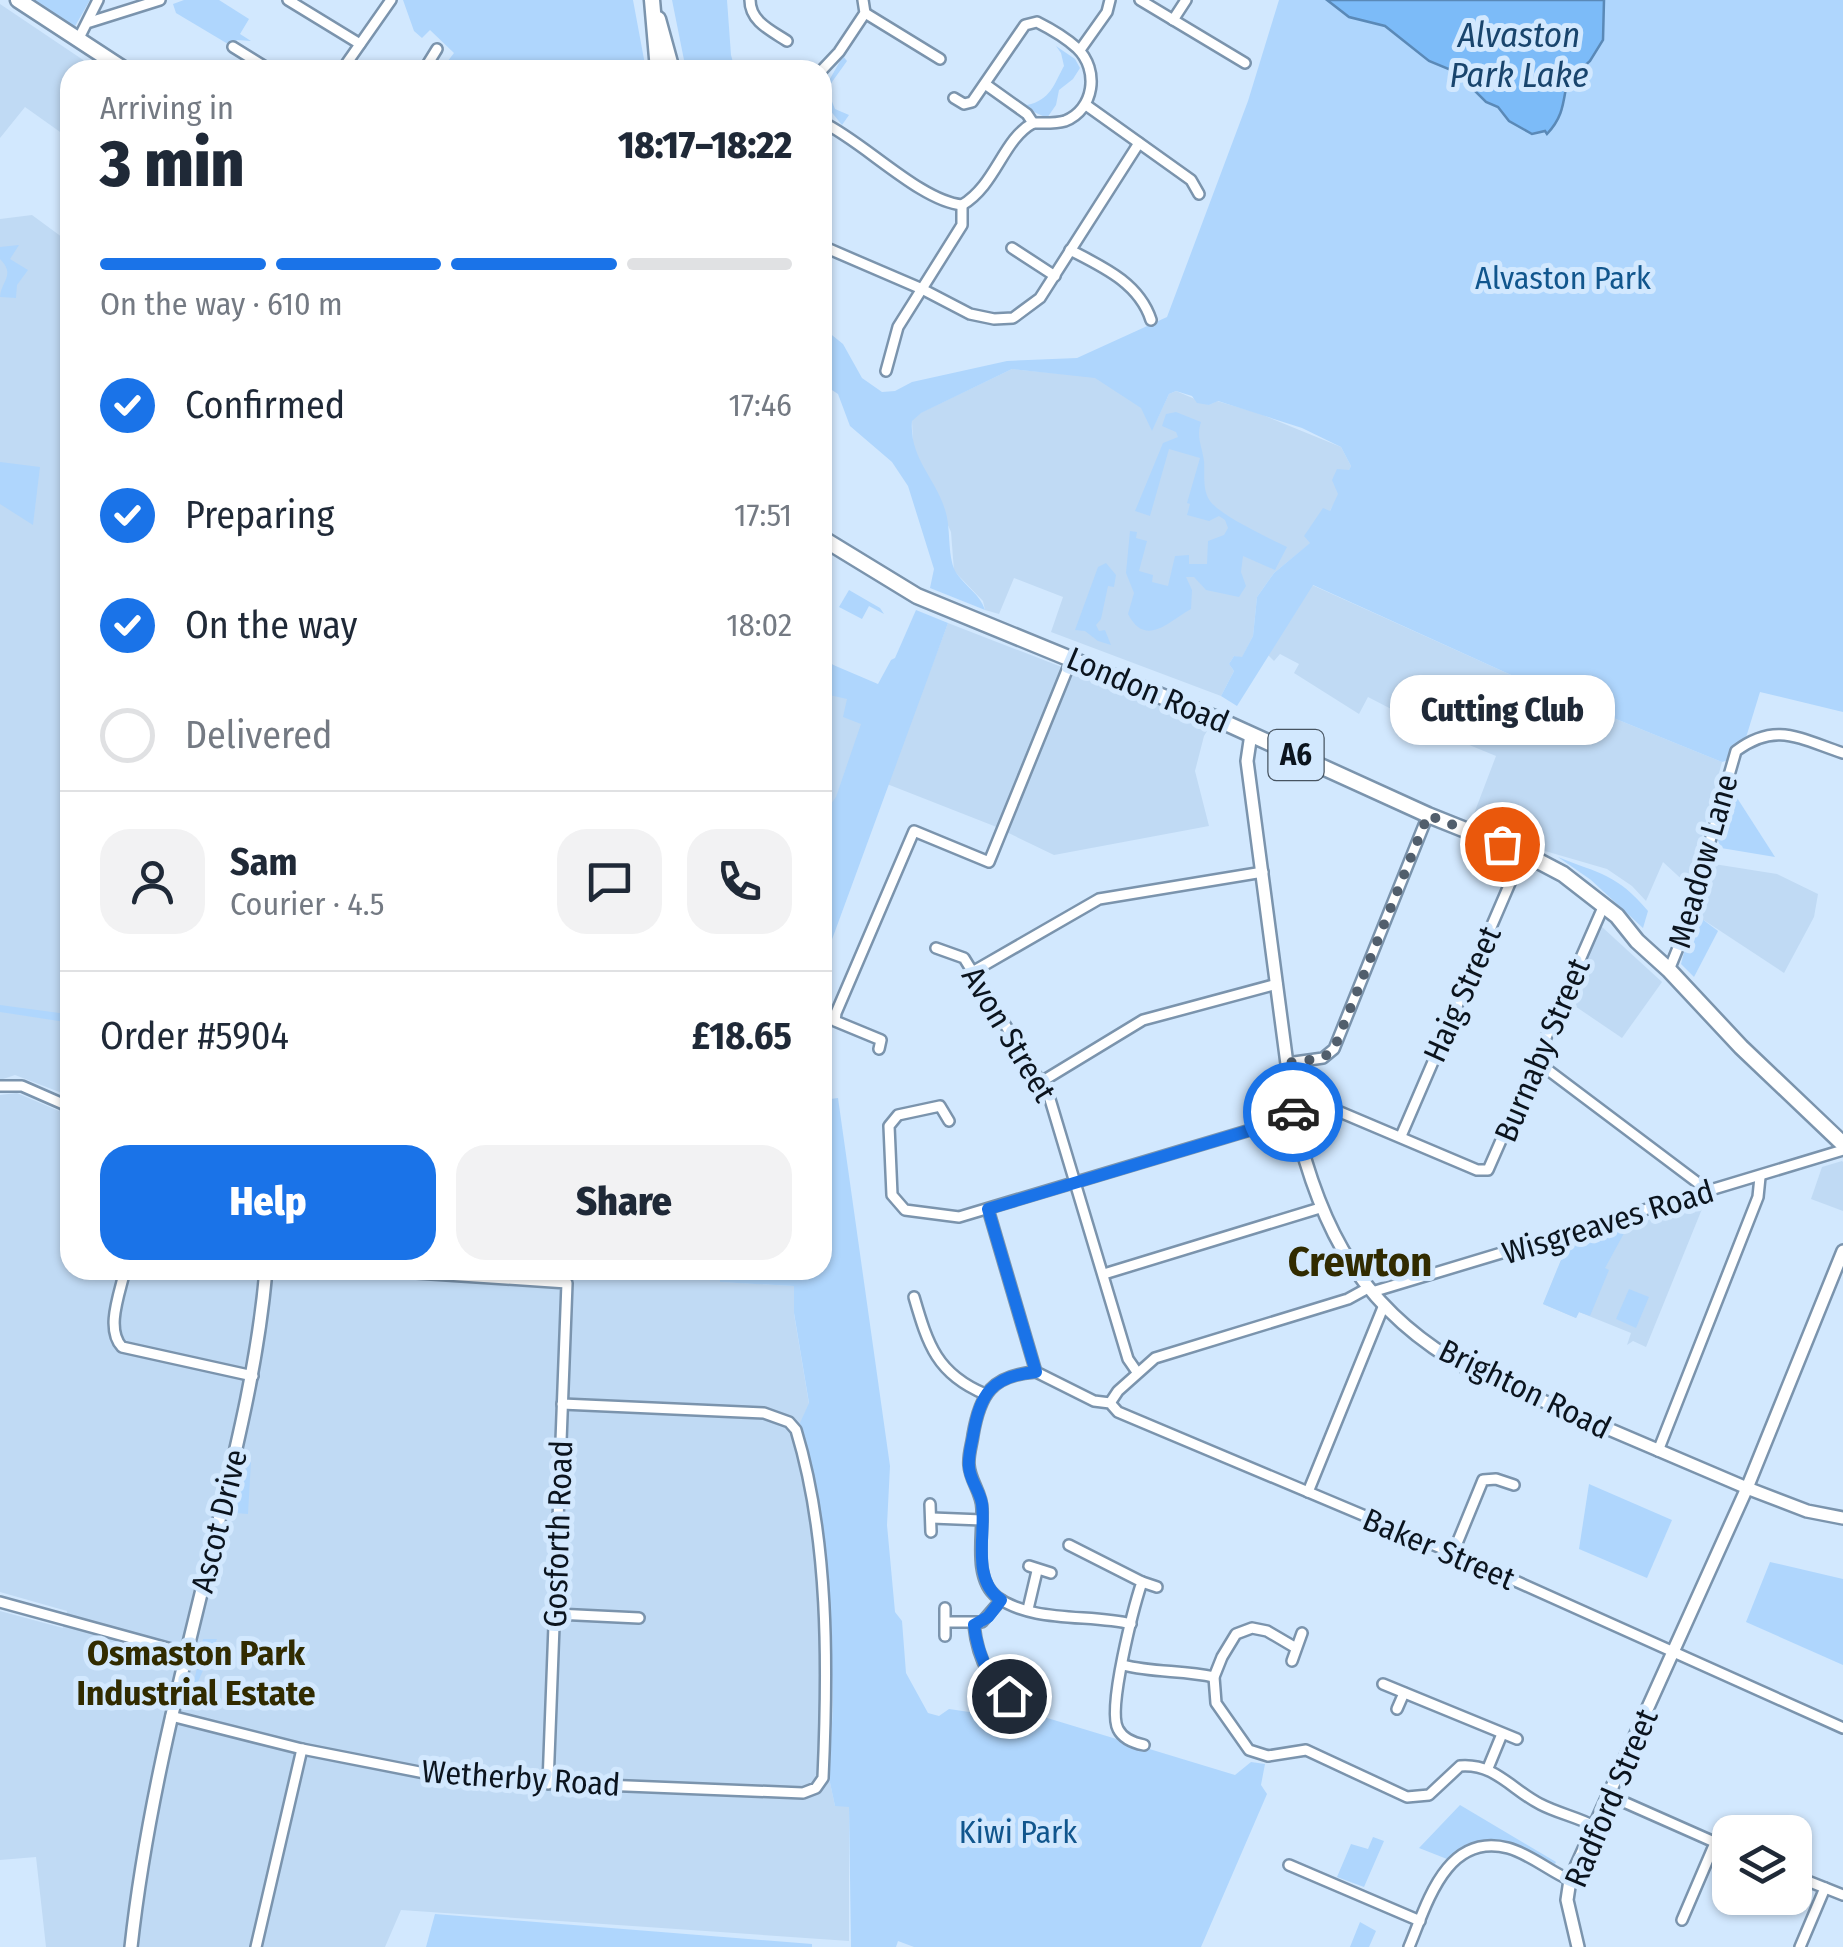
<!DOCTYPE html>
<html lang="en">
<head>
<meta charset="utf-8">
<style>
	:root { --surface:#fff; --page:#f2f2f3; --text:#1f2937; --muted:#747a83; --line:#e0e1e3; --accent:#1a73e8 }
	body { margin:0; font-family:"Fira Sans Condensed",sans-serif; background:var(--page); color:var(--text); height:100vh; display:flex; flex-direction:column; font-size:38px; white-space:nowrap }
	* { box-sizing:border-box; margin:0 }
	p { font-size:32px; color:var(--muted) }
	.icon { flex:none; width:55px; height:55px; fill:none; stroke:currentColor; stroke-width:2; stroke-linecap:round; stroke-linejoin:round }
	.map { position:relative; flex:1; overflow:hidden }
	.drawer { position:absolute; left:60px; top:60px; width:772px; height:1220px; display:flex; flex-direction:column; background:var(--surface); border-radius:30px; box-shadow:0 2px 8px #0004 }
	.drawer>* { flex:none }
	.tools { position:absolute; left:1712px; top:1815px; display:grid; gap:20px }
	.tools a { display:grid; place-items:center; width:100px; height:100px; border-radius:20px; background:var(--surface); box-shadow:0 2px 8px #0004; font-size:50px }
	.pin { position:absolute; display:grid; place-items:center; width:85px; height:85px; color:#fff; margin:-42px; border:5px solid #fff; border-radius:50%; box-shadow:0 2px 10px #0007 }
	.courier { position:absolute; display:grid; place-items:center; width:100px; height:100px; margin:-50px; border:8px solid #1a73e8; border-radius:50%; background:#fff; color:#222; box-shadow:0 2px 12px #0007 }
	.bubble { position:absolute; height:70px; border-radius:30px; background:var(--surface); box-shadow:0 2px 8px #0004; font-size:32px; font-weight:800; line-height:70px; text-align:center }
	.summary em { font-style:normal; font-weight:800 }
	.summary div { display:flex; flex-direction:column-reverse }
	.summary { display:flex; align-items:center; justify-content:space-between; height:170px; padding:0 40px }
	h1 { font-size:65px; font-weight:800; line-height:75px }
	.bar { display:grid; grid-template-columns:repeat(4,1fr); gap:15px 10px; align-content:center; height:120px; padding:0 40px }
	.bar i { height:12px; border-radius:8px; background:var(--line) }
	.bar .on { background:var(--accent) }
	.bar p { grid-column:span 4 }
	.line { display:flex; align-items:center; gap:25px; padding:0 40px; border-top:2px solid var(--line) }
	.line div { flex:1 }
	.round { display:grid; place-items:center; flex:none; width:105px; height:105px; border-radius:30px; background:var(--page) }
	ol { padding:0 40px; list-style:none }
	li { display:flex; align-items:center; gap:30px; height:110px }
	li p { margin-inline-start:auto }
	li .icon { padding:10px; border-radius:50%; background:var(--accent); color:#fff; stroke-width:4 }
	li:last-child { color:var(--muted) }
	li i { width:55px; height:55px; border:5px solid var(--line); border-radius:50% }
	.action { display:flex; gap:20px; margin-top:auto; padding:20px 40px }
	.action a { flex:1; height:115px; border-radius:30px; background:var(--accent); color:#fff; font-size:40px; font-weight:800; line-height:115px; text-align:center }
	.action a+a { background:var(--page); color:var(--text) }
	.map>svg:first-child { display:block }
	.built { fill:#c0daf4 }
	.green { fill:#afd6fd }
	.water { fill:#7cbbf8; stroke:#5a89b7; stroke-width:2.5 }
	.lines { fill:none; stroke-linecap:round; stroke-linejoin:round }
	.minor-casing { stroke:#7b94ad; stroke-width:14 }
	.tertiary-casing { stroke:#7b94ad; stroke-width:16 }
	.primary-casing { stroke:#7b94ad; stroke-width:19 }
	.minor { stroke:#fff; stroke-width:9 }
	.tertiary { stroke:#fff; stroke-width:11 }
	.primary { stroke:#fff; stroke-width:14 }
	.done { stroke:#515e6c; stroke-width:10; stroke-dasharray:0 18 }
	.route { stroke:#1a73e8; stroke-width:12 }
	.labels { text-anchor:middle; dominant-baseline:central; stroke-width:10; stroke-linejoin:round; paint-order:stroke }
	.shield { fill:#d2e8fe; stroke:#475461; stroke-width:2.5 }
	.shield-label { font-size:30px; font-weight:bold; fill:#0b141e }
	.park-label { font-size:32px; fill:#11568d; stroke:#d2e8fe }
	.street-label { font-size:32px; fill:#0b141e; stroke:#d2e8fe }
	.water-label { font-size:35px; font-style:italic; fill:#19456d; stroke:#d2e8fe }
	.neighbourhood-label { font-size:35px; font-weight:bold; fill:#312b00; stroke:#d2e8fe }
	.district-label { font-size:42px; font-weight:bold; fill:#312b00; stroke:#d2e8fe }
</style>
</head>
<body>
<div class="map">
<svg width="1843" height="1947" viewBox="0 0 1843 1947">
	<rect width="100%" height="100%" fill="#d2e8fe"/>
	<!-- built -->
	<g class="built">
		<path d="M0,4l98,66h-28v69l-45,-32 -25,31z"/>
		<path d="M32,215l38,28v1027h538v5l81,3 1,-8h30l1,12 73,4v28l15,90 -10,22 19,85 12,94 3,100 -4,73 6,28h14v135l-448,-31 -16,37h-339l-10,-90 -36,3v-249l63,17 4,-17 -67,-19v-497l17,-2 42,18 3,-18 -47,-18 -15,5v-861z"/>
		<path d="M1012,369l83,8 47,31 10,22 17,-36 7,-3 33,14 8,-4 41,12 83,34 10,19 -15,34 -23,41 -39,32 -17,24 -4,39 -11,22 -8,-2 -5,8 5,7 -13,25 -170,-64 12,-35 -49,-19 -15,36 -14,-4 -2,-9 -29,-30 -3,-39 -38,-85 -1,-27 8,-7z"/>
		<path d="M1312,585l230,104 180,73 -33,124 -26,-24 -17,39 -14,-15 -25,-17 -62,-18 -73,-32 24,-63 -68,-28 -60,-31 -9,17 -65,-41 5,-9 -19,-10 -6,7 -6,-6z"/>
		<path d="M948,623l263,102 -7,11 -9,35 14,55 -155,29 -60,-29 -107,-42z"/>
		<path d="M823,658l59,40 -59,175z"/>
		<path d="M1714,864l63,10 41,20 -4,23 -30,56 -88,-58z"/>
		<path d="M1602,927l60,55 -40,56 -53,-36 28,-72z"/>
		<path d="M1842,1161l1,1v49l-32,-12 11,-32z"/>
		<path d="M1704,1204l-58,143 -13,-6 -6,4 4,-12 -52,-21 -3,6 -33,-14 25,-61z"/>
	</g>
	<!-- green -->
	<g class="green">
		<path d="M33,0h57l-16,28z"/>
		<path d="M184,0h35l30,19 -9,15 11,7 -14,-1 -4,7 -57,-34 -3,-9z"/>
		<path d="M403,0h230l13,70h-199l-3,-4 10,-13 -24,-23 -8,8 -8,-7z"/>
		<path d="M672,0h55l4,55 4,15h-49z"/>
		<path d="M1279,0h564v712l-83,-20 -20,65 -18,5 -180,-73 -229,-104 -76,121 -16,-10 13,-25 -5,-7 5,-8 8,1 11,-21 4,-39 17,-24 36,-30 -6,-7 19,-28 7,3 8,-17 -6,-14 5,-11 12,1 2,-4 -10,-19 -39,-19 -84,-27 -9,4 -12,-2 -5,-7 -16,-5 -7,3 -17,37 -11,-23 -46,-30 -83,-9 -91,44 -9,8c-3,38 25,58 34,92 5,18 1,47 11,61 9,13 23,20 28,36l-55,-22 4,-19 -26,-83 -16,-24 -42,-36 -12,-32 -15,-10 -1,-57 21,17 19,34 20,14 13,-1 17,-9 95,-21 70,-3 90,-41 81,-216z"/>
		<path d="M1056,46l19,13 5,9 -7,11 -14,11 -3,15 -9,13 -30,-14 2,-4 8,5c24,-5 27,-21 37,-39l-3,-13z"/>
		<path d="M843,56l4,5 -20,28 8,20 14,6 -7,10 -13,-16 -6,-18z"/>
		<path d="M19,245l-9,14 18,11 -11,15 -1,13 -16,-1c1,-16 16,-22 0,-38v-12z"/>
		<path d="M1176,412l25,10c-5,16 1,23 3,39 1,12 -2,29 6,40 11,15 59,37 77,46l-12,23 -32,-14 -2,16 5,14 -7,11 -33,-7 -12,-13h-8l6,13 -1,19c-21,11 -45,40 -63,5l6,-21 -8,-20 4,-42 7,1 -1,6 11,3 -8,30 14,4 -1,7 16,4 7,-30 14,-1v9h18l1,-23 16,-6 4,-7 -3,-8 -6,-4 -10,5 -22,-6 3,-11 -3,-1 13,-45 -31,-9 -19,67 -15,-5 28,-68 15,-6 -2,-5 -14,-6 4,-12z"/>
		<path d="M0,462l40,5 -7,58 -33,-21z"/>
		<path d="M1106,563l10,12 -2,12 -6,-1 -7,33 -5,6 3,6 6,-1 6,15 -13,-4 -13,-10 -10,-1 23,-63z"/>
		<path d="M849,590l31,18 4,6 -15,-8 -7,13 -23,-12z"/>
		<path d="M916,610l32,13 -125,341v-111l6,-16 -6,-7v-25l8,-1 5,-7 25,-73 -18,-7 4,-18 -22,-5 -2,5v-34l8,-1 47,20 13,-24 4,-2z"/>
		<path d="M1732,790l43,67 -54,-9 -4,-10z"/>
		<path d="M1558,857c42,17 59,17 90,54l-5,17 -52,-48z"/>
		<path d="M1694,913l24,18 -24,46 -13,-13z"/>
		<path d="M0,1005l67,9 -2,8 -65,-10z"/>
		<path d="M838,1098l52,368 -3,59 8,87 7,9 4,52 22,40 11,3 10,-7 27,4 22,-10 237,72 16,-13 14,2 -4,21 6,9 -66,153h-287l-16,-6 -2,6h-45l-2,-140 -14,-1 -6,-28 4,-73 -3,-100 -12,-94 -19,-86 10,-22 -15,-90v-27l-74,-4v-12h102l1,-170z"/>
		<path d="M1628,1226l-23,42 4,2 -19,46 -11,-4 -3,6 -33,-14 25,-61z"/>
		<path d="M608,1270h82l-1,9 -82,-4z"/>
		<path d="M1629,1289l20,8 -13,31 -20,-9z"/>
		<path d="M248,1462h3l-3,52 -13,-1z"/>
		<path d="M1589,1484l83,36 -25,58 -68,-29z"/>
		<path d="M1770,1562l73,17v86l-97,-43z"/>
		<path d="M203,1639h14l-24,54 -1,-2z"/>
		<path d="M1460,1805l96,57 -1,2c-40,-22 -69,-39 -108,-5l-28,-11z"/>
		<path d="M1373,1837l11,4 -20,46 -27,-10 14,-33 17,5z"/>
		<path d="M435,1914l377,30v3h-386z"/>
		<path d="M1360,1922l16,9 -7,16h-19z"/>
	</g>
	<!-- water -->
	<path class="water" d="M1327,0h277l-1,40 -13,21 -23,21c-4,22 -4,35 -20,52l-2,-3 -13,3 -23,-13 -11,-14 -12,-5 -30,-30 -27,-11 -44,-35 -36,-9z"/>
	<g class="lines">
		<defs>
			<g id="minor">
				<path d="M288,0l72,44"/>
				<path d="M750,0c0,21 20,30 37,41"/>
				<path d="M1140,0l105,63"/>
				<path d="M865,13l75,46"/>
				<path d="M1173,20l13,-20"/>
				<path d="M90,22l70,-22"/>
				<path d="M79,38l19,-38"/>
				<path d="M233,47l37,23"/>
				<path d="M1080,50l27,-38 3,-12"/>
				<path d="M342,70l49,-70"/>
				<path d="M424,70l13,-21"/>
				<path d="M822,70l17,-18 26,-39 -2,-13"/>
				<path d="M985,84l42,30 6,9"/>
				<path d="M954,98l10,6 8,-2 53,-77 12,-3c14,7 29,16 40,26 23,22 17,62 -12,73 -10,3 -22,2 -32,2"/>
				<path d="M1086,105l105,75 8,14"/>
				<path d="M822,122c41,19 98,79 140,83 34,-20 41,-66 71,-82"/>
				<path d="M822,246l100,43 48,25 24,5 19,-1 27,-20 99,-155"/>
				<path d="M1012,248l43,28"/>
				<path d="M1070,250c33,17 69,33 81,70"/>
				<path d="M886,371l12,-44 64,-102v-20"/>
				<path d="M936,948l28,10 85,138 79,263 9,13"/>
				<path d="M1669,970l13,-32 54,-187c40,-30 64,-12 107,2"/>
				<path d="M974,971l125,-72 164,-27"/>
				<path d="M879,1049l2,-9 -46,-19 1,-8 78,-182 75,31 83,-204"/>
				<path d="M1536,1061l174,131"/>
				<path d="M1287,1063l36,-5 11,-9 94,-234"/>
				<path d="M1041,1082l102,-62 134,-36"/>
				<path d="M0,1086h22l48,21"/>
				<path d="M949,1121l-9,-15 -42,9 -9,11 3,69 13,15 54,7 335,-100 46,-5 137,58h11l116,-265"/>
				<path d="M1401,1136l122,-283"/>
				<path d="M988,1209l48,163"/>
				<path d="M125,1270c-5,23 -20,59 -3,77l131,29"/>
				<path d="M371,1270l196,13 -19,501"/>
				<path d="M1104,1274l216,-66"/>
				<path d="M1372,1292l471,-142"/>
				<path d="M914,1297c14,48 23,77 71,97"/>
				<path d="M1036,1372l58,29 16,2 8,9 335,141 390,175"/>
				<path d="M1036,1372c-44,3 -56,22 -63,63 -1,9 -5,20 -4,30 1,16 13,28 13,44 1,26 -9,70 15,88 34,26 95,17 134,27"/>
				<path d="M1110,1403l8,-12 37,-33 193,-59 20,-11"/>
				<path d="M1658,1451l100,-254 2,-20"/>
				<path d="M1308,1492l76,-187"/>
				<path d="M930,1504l1,28"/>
				<path d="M932,1518l50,2"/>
				<path d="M1069,1545l73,37c-8,24 -35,127 -24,147 5,10 16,14 26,16"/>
				<path d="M1453,1553l30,-73 13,-1 18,6"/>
				<path d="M1029,1566l22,7"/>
				<path d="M1142,1582l15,5"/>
				<path d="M0,1602l186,51"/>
				<path d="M945,1608v28"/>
				<path d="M1028,1609l9,-38"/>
				<path d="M556,1614l83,4"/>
				<path d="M946,1622h36l19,-22"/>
				<path d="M974,1625c3,30 18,72 53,75"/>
				<path d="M1296,1648l-29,-17 -15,-3 -16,6 -14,23 -8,20 2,26 33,47 19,6 38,-6 101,47 22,-2 31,-29c35,-3 52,24 80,38 17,9 37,13 54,22"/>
				<path d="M1292,1661l10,-28"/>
				<path d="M1123,1665c31,8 60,5 91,12"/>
				<path d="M1383,1684l134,55"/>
				<path d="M986,1697l12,-10"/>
				<path d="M1397,1709l7,-16"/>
				<path d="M171,1716l131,33 153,30 348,14 13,-5 7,-10c5,-112 6,-240 -27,-348l-7,-8 -25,-9 -202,-9"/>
				<path d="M1488,1768l14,-34"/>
				<path d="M1608,1795l122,54"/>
				<path d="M1289,1865l131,56"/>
				<path d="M1795,1876l48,19"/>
				<path d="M1682,1920l33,-77"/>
				<path d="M256,1947l46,-198"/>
				<path d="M1409,1947c18,-43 37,-115 99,-99 22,6 41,23 62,32"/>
				<path d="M1800,1947l25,-59"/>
			</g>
			<g id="tertiary">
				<path d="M1251,734l-4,27 47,356c26,114 69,194 174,252l279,119 60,23 36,7"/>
				<path d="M131,1947c15,-137 49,-268 82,-402 22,-91 45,-181 53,-275"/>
				<path d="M1578,1947l-11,-47 3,-20 177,-392 96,-237"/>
			</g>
			<g id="primary">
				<path d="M18,0l107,70"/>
				<path d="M652,0l6,70"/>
				<path d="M658,19l14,51"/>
				<path d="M822,538l95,58 300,123 211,96 95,38 40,21 54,42 20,25 32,29 72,77 102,97"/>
			</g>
		</defs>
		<!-- minor casing -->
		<use href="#minor" class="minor-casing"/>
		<!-- tertiary casing -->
		<use href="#tertiary" class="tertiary-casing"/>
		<!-- primary casing -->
		<use href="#primary" class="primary-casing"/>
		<!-- minor -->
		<use href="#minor" class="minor"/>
		<!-- tertiary -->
		<use href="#tertiary" class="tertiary"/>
		<!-- primary -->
		<use href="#primary" class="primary"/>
	</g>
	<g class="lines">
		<!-- done -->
		<path class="done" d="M1293,1112l-6,-49 36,-5 11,-9 94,-234 74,29"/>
		<!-- route -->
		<path class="route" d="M1009,1696c-21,-15 -32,-46 -35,-71l14,-8 13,-17c-30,-21 -15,-65 -19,-96 -2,-13 -12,-23 -13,-37 -1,-10 2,-21 4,-31 7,-42 18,-60 63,-64l-48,-163 306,-92 -1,-5"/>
	</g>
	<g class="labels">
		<!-- shield labels -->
		<rect class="shield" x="1268.5" y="730" width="55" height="50" rx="8"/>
		<g class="shield-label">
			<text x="1296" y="755">A6</text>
		</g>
		<!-- park labels -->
		<g class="park-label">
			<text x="1563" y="278">Alvaston Park</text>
			<text x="1018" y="1832">Kiwi Park</text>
		</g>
		<!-- street labels -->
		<g class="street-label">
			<text transform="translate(1148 690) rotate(23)">London Road</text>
			<text transform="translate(1703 861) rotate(-74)">Meadow Lane</text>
			<text transform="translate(1462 994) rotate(-66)">Haig Street</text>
			<text transform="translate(1009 1034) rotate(59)">Avon Street</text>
			<text transform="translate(1542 1050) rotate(-67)">Burnaby Street</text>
			<text transform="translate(1608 1222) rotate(-17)">Wisgreaves Road</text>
			<text transform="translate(1525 1389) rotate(26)">Brighton Road</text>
			<text transform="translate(219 1521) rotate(-76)">Ascot Drive</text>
			<text transform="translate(558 1534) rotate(-88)">Gosforth Road</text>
			<text transform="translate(1439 1549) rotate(23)">Baker Street</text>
			<text transform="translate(521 1778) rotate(4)">Wetherby Road</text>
			<text transform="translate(1611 1798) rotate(-67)">Radford Street</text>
		</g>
		<!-- water labels -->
		<g class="water-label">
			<text x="1519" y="35">Alvaston<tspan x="1519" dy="40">Park Lake</tspan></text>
		</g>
		<!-- neighbourhood labels -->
		<g class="neighbourhood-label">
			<text x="196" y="1653">Osmaston Park<tspan x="196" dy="40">Industrial Estate</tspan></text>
		</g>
		<!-- district labels -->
		<g class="district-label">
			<text x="1360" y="1262">Crewton</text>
		</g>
	</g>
</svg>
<div class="tools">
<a><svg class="icon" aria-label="layers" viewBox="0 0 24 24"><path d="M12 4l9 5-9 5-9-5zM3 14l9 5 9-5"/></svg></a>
</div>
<div class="pin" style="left:1502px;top:844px;background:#ea580c"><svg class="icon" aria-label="bag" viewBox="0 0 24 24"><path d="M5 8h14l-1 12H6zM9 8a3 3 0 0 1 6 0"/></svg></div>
<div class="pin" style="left:1009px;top:1696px;background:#1f2937"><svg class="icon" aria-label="home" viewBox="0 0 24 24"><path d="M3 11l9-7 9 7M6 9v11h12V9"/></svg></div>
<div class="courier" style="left:1293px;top:1112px"><svg class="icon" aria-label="car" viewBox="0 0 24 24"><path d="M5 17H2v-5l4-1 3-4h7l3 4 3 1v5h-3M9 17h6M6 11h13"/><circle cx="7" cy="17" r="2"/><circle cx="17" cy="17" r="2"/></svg></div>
<div class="bubble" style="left:1390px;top:675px;width:225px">Cutting Club</div>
<section class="drawer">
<div class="summary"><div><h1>3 min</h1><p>Arriving in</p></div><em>18:17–18:22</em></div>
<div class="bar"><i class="on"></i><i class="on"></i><i class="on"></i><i></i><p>On the way · 610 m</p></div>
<ol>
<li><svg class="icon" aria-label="check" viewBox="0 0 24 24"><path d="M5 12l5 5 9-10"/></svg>Confirmed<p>17:46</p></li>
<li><svg class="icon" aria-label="check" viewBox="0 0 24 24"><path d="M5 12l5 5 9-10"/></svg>Preparing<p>17:51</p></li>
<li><svg class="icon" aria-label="check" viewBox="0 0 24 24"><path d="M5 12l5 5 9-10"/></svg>On the way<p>18:02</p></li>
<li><i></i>Delivered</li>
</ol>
<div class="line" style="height:180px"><a class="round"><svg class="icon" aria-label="person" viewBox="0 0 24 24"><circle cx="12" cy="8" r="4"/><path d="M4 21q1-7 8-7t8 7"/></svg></a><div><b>Sam</b><p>Courier · 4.5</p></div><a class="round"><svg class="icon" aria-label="chat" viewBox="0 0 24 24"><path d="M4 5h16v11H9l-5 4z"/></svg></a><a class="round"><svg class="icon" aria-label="phone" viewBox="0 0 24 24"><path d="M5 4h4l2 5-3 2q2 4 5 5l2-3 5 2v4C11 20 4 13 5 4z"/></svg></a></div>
<div class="line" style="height:130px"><div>Order #5904</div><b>£18.65</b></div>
<div class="action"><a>Help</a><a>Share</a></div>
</section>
</div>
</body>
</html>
